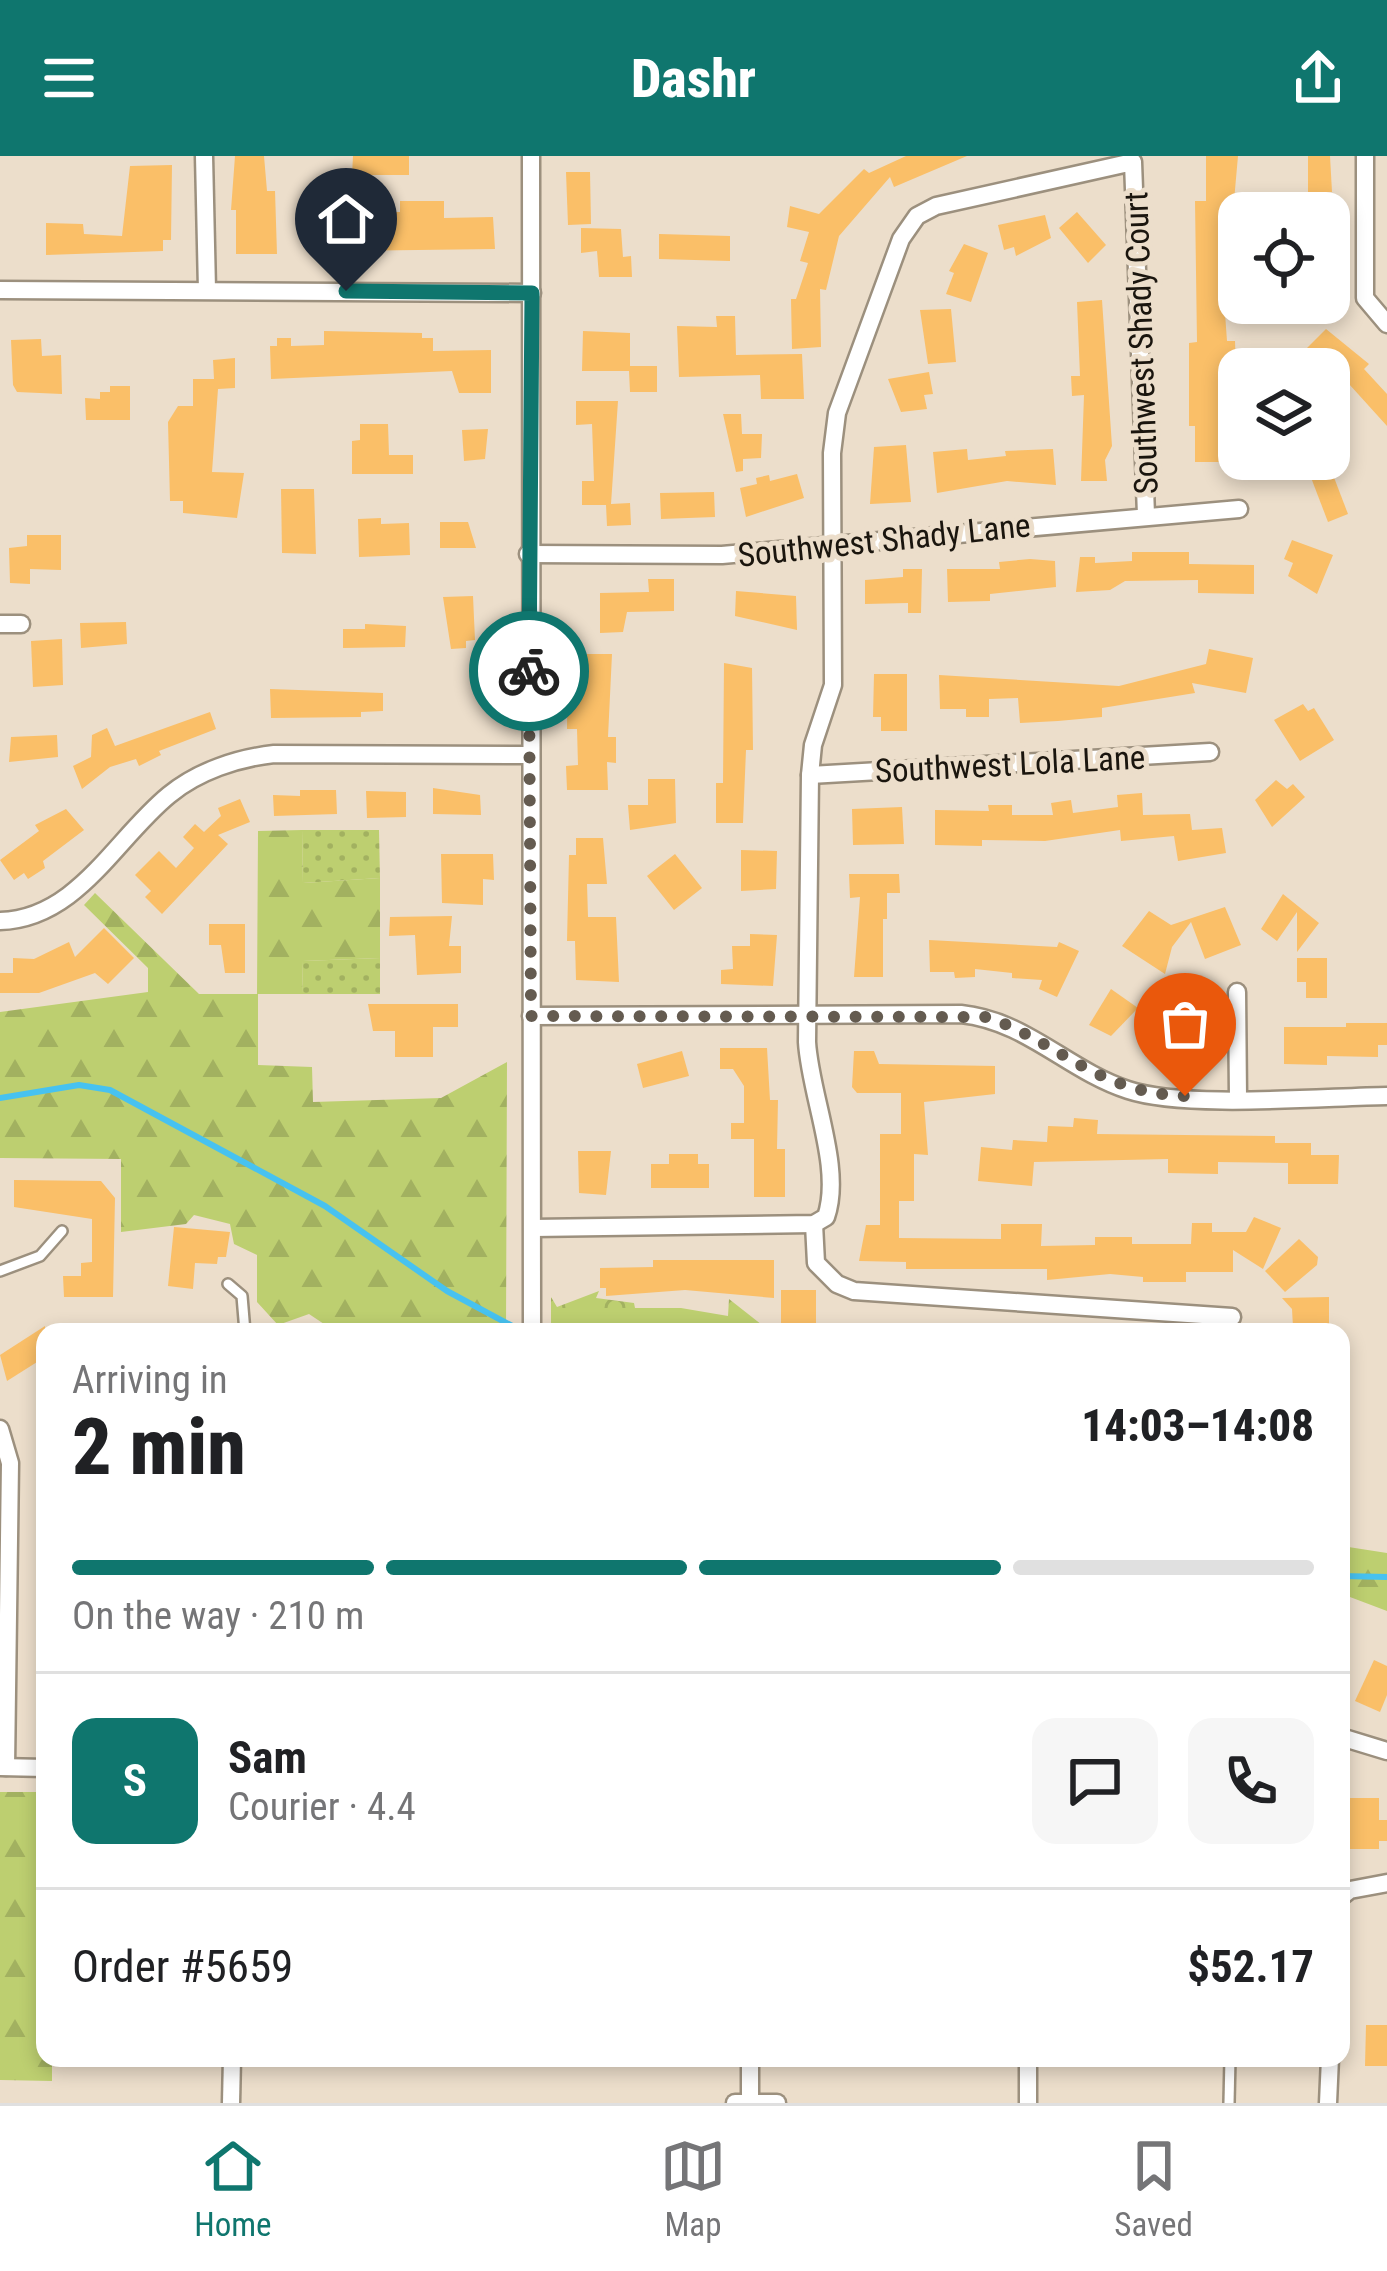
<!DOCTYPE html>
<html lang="en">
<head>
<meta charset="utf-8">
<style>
	:root { --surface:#fff; --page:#f6f6f6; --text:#202124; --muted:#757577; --line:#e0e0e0; --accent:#0f766e }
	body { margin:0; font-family:"Roboto Condensed",sans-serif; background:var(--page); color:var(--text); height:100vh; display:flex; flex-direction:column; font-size:45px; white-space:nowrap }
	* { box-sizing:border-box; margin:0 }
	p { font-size:39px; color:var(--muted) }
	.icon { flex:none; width:66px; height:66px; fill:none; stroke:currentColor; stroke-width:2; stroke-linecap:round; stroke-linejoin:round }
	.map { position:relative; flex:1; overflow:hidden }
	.side { position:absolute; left:36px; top:1167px; width:1314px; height:744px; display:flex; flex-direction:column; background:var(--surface); border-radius:24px; box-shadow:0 6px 18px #0003 }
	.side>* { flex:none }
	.tools { position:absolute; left:1218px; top:36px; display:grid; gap:24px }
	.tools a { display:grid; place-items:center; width:132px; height:132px; border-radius:24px; background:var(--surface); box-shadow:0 6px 18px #0003; font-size:60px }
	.pin { position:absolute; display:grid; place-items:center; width:102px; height:102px; color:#fff; margin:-123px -51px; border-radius:50% 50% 50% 0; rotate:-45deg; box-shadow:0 0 12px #0007 }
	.pin .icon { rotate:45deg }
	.courier { position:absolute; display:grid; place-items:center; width:120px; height:120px; margin:-60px; border:9px solid #0f766e; border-radius:50%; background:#fff; color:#222; box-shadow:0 3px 15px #0007 }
	.headline em { font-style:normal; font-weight:800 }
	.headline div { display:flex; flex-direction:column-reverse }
	.headline { display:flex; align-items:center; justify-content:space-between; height:204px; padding:0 36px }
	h1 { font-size:78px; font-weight:800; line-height:90px }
	.bar { display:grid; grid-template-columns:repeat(4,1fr); gap:18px 12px; align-content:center; height:144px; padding:0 36px }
	.bar i { height:15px; border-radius:9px; background:var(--line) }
	.bar .current { background:var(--accent) }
	.bar p { grid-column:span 4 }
	.line { display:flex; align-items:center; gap:30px; padding:0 36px; border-top:3px solid var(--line) }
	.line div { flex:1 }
	.round { display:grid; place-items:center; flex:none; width:126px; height:126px; border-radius:24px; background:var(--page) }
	header { display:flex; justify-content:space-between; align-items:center; height:156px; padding:0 36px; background:var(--accent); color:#fff; font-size:54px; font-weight:800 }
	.dock { display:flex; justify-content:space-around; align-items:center; height:168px; border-top:3px solid var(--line); background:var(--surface); font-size:33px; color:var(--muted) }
	.dock a { display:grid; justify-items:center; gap:6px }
	.dock .current { color:var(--accent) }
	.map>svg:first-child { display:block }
	.grass { fill:url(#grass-dots) }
	.forest { fill:url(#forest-firs) }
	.park { fill:url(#park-crowns) }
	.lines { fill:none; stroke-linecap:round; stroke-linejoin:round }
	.stream { stroke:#47c2f0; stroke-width:6 }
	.building { fill:#fabf68 }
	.service-casing { stroke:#9c907e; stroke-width:14 }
	.minor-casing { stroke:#9c907e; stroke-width:21 }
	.service { stroke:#fff; stroke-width:9 }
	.minor { stroke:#fff; stroke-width:16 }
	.done { stroke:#645b50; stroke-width:12; stroke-dasharray:0 21.6 }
	.route { stroke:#0f766e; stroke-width:15 }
	.labels { text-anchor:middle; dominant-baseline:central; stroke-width:10; stroke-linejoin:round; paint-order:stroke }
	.street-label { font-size:33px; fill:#1a150e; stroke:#ecdecb }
</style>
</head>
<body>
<header><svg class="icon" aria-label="menu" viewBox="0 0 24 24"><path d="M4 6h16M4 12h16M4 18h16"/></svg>Dashr<svg class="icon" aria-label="share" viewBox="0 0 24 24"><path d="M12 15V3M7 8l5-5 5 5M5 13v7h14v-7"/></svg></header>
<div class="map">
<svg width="1387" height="1947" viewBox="0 0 1387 1947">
	<defs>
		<pattern id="grass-dots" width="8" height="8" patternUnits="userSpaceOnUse" patternTransform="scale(3)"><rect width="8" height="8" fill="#bdcf70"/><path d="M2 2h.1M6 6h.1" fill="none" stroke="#a2b160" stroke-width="1.8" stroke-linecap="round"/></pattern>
		<pattern id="forest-firs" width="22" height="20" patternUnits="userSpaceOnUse" patternTransform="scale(3)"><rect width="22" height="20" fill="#bdcf70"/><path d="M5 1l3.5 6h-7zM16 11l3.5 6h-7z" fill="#a2b160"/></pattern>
		<pattern id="park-crowns" width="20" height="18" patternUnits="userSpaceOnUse" patternTransform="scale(3)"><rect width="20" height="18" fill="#bdcf70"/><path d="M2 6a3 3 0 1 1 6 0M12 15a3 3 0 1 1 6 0" fill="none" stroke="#a2b160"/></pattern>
	</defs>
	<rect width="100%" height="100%" fill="#ecdecb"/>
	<!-- grass -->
	<g class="grass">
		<path d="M302,674h77l1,48 -77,5z"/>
		<path d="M380,802v36h-78l1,-33z"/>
	</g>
	<!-- forest -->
	<g class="forest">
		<path d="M302,674l1,53 77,-5v80l-77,3 -1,33h-44v71l54,2 1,35 128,-4 66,-36 -1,270h-170l-27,-18 -31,11 -21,-23v-47l-23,-11 -4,-20 -36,-9 -8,9 -65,8v-73l-121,-1v-146l148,-20v-24l-64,-63 11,-12 104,101h58l1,-163z"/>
		<path d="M1341,1290l1,100 45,7v58l-45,-17v119z"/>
		<path d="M0,1636h45v266h7v23l-52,-1z"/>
	</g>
	<!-- park -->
	<path class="park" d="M599,1135l-3,7 38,5 1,5h46l47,8 1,-17 42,33h-220v-35l6,10z"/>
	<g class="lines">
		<!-- stream -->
		<g class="stream">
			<path d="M0,942l79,-13 31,5 215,116 122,85 69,37"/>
			<path d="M1341,1420l46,1"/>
		</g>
	</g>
	<!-- building -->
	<g class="building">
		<path d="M235,0h29l3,35h8l2,63h-41v-44h-5z"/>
		<path d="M353,0h56v19h-57z"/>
		<path d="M906,0h61l-73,31 -4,-10 -51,59 -13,54 -6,-1 1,58 -29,2 -1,-50h5l12,-36 -8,-2 9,-29 -22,-5 3,-21 29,8 45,-45 5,4z"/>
		<path d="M1206,0h32l-9,101h-8l6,84h8l1,32 -13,1 -2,88h-26v-36h-6v-83l8,-1 -2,-141h11z"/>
		<path d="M1308,0h22l2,36h-24z"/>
		<path d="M172,9l-1,75h-8v11l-117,4v-32l37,1 1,10 38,2 8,-70z"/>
		<path d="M566,16h24l1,52 -23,1z"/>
		<path d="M400,45h44v17l49,-1 2,32 -155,2 -1,-32h10v-7h51z"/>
		<path d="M1077,56l29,33 -18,18 -29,-35z"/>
		<path d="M1045,59l6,23 -35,18 -2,-9 -10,3 -6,-25z"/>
		<path d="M581,72l40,1 2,28 8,-1 1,21h-33l-2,-26 -16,2z"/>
		<path d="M659,78l71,2v25l-71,-2z"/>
		<path d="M964,88l24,9 -17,49 -25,-8 8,-21 -5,-2z"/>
		<path d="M1102,144l10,146 -7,14 2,21h-26l3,-86 -12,1 -1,-20h9l-3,-74z"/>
		<path d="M951,153l5,53 -28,2 -8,-54z"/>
		<path d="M716,160h19l1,39 66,-1 2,45h-43l-1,-24 -81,2 -2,-51 40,1z"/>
		<path d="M1326,173l43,35 -5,5 23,25v32l-38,-42 -12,11 -8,-9v-17l-23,-20z"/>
		<path d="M324,175l98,2v5h11v13l58,-1v43h-32l-7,-22 -181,8 -1,-33h7v-8h14v8l33,-1z"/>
		<path d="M583,175l47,2v33h27v26h-27l-1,-21h-47z"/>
		<path d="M41,183l1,17 19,-1 1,39 -45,-2 -4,-7 -2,-45z"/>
		<path d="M235,202v30l-17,1 -6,83 32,1 -7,45 -54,-5v-12h-13l-2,-79 10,-16h15v-27h21l-1,-19z"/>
		<path d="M929,216l4,22 -9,1 3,14 -26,3 -13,-33z"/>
		<path d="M110,230h20v34h-44l-1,-22 15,1v-7h10z"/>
		<path d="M576,245h42l-7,103 19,-1 1,22 -24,1 -1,-21h-24v-24h12l-2,-57 -16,1z"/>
		<path d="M723,258h18l1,20h20l-1,24 -18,1v12l-7,1z"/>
		<path d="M360,268h28l1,31h24v19h-61v-33l8,-1z"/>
		<path d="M488,273l-3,30 -21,2 -2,-31z"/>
		<path d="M906,289l5,57 -41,2 4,-57z"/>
		<path d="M967,293l1,11 38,-4 -1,-5 48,-2 3,36 -49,-4 -70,12 -4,-41z"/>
		<path d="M1330,311l18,47 -20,8 -18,-47z"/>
		<path d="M797,318l7,24 -58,19 -6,-29 17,-4 -1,-6 13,-3 1,6z"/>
		<path d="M281,333h33l2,65 -34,-1z"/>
		<path d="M714,336l1,25 -54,2 -1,-26z"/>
		<path d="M381,362v6l28,-1 1,32 -51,2 -1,-38z"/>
		<path d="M440,366h28l8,26h-36z"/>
		<path d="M27,379h34v35l-31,-1v15l-20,-1 -1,-35 18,-2z"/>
		<path d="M1292,384l41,15 -16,39 -29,-18 5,-13 -9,-4z"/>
		<path d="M1132,396h57v12l65,1v29l-56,-1v-13l-73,1 -15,9 -34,2 4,-35h15v6l37,-2z"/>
		<path d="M1030,403l25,2 1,26 -66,7v7l-42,1 -1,-33h53l-1,-7z"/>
		<path d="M903,413h19l-1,44h-13v-10l-43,1v-24l38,-3z"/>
		<path d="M648,423h26v32l-47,1 -4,20 -23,1v-40l49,-1z"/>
		<path d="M736,435l60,5 1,34 -62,-14z"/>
		<path d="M473,440l2,44 -9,1v7l-15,1 -8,-52z"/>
		<path d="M126,466l1,22 -46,4 -1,-25z"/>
		<path d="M365,468l41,2 -1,21 -62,1v-19h22z"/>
		<path d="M62,483l1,46 -30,2 -2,-46z"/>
		<path d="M1209,493l44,9 -7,35 -54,-10 3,10 -93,15v9l-44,4 -38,2 -2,-25 -29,1v18h-23v-8h-26l-1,-34 180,11 87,-22z"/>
		<path d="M568,498h44l-4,83h8v26l-9,-1 1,28h-41l-1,-24 12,-1 -1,-36h-10z"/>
		<path d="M724,507l28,5 1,82h-7l-3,73h-27v-40h7z"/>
		<path d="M874,518h33v57h-26v-14h-8z"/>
		<path d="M270,533l113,4v18l-22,1v5l-90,1z"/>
		<path d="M1303,548l5,7 6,-3 20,32 -34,21 -26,-41z"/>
		<path d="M210,556l6,17 -57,22 2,4 -22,11 -3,-7 -26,8 -28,22 -9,-23 18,-9 1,-22 15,-7 8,18z"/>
		<path d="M57,579l1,22 -49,5 2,-25z"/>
		<path d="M648,623h27l1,44 -46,7 -2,-25h20z"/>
		<path d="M1276,624l11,9 6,-5 12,13 -33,30 -17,-27z"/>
		<path d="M433,632l47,7 1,20 -48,-1z"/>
		<path d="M300,634h36l1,24 -63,2 -1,-21 27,1z"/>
		<path d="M366,635l40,1v25l-39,1z"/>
		<path d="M1142,637l1,22 47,-1 2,16 30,-2 4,25 -48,8 -4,-25 -53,5 -1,-11 -75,11 -63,-1v6l-47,-1v-35l54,1 -1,-6h24v10h41l-2,-12 20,-3 2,13 45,-6 -1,-12z"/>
		<path d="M240,643l10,23 -32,13 10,9 -66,70 -17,-17 6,-6 -16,-16 24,-24 17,17 18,-20 -11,-11 12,-13 9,8 17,-16 -3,-8z"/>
		<path d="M902,651l2,37 -51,1 -1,-36z"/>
		<path d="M66,653l18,21 -41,31 2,7 -17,11 -4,-6 -10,7 -14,-20 39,-29 -4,-6z"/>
		<path d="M576,682h27l4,46h-20l1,33h28l3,65 -43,-2 -1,-39h-8l2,-86h7z"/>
		<path d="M741,694l36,1 -1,38 -35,2z"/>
		<path d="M441,698h52l1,26 -11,-1v26l-41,-2z"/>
		<path d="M675,698l27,34 -28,22 -27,-34z"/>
		<path d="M849,718h50l1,19h-13v26h-4v58h-29l6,-80 -10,1z"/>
		<path d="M1283,738l36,29 -22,29v-40l-20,29 -16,-12z"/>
		<path d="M1225,751l16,38 -36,14 -14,-37 -19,25 -7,27 -43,-28 27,-35 22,14z"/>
		<path d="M452,760l-3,30h12v27l-44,2 -2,-40 -26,1 1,-19z"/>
		<path d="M209,768h36v49h-20l-4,-28h-12z"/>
		<path d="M104,772l30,30 -26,26 -13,-11 -56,20h-39v-20h13v-15l21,1 35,-17 6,15z"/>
		<path d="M750,778l27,1 -4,51 -52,-2v-14l12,-1 -1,-23h18z"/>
		<path d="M929,784l128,7 2,-5 20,9 -22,46 -18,-8 3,-9 -30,-2v-5l-37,-4v8l-20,1 -1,-6h-24z"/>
		<path d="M1297,802h30v40h-21v-16h-9z"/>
		<path d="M1111,833l27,19 -27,28 -22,-11z"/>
		<path d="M368,848h90v23h-25v30h-38v-26h-22z"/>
		<path d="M1346,867h41v22h-9v12l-51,-1v9l-43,-1v-37h62z"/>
		<path d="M1166,870l31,7 -3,10 11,3 -5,20 -42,-10z"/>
		<path d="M720,892h47l3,52h8l-1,49h8v48h-31v-58h-23v-16h13v-37l-11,-17h-13z"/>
		<path d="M682,895l7,25 -46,12 -6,-24z"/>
		<path d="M854,895h20l5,13 116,2v28l-71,8 4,53 -14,-1v47h-15v37l102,1v-15h41l-1,22 54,-1v-8h37v7h59l1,-21h20v9h34l8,-15 27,11 -18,41 -30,-19v22h-47v10h-43v-5l-33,-3 -63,6v-11h-141v-7l-47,-1 7,-36h14v-91h21v-41h-44l-5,-6z"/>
		<path d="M1074,962l24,2 -1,14 178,2v7h36v12h28l-1,29h-50v-21l-70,-1v12l-50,-1v-14l-134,3 -2,24 -54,-5 3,-34 31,3 1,-10 34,2 1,-16 25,1z"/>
		<path d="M578,995h33l-5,44 -27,-2z"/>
		<path d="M669,998h29v10h11v24h-58v-24h18z"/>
		<path d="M14,1024l87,1 14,17 -2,99h-49l-1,-21h18v-13l11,-1v-43l-78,-12z"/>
		<path d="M174,1071l56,5 -4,25h-8l-1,7 -22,-1 -2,26 -25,-3z"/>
		<path d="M1299,1083l19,18 -1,8 -32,27 -20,-21z"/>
		<path d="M653,1104h121v38l-89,-8 -79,6v-8h-6v-20l53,-1z"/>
		<rect x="781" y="1134" width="35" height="39"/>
		<path d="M1329,1141v29l-36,1 -1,-18 -10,-11z"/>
		<path d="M45,1170v31l-38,24 -7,-26z"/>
		<path d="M1374,1504l13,6v29l-7,17 -25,-11z"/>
		<path d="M1341,1642h38v22h8v21h-8v8h-38z"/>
		<path d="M1366,1869h21v41h-22z"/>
	</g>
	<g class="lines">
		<defs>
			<g id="service">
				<path d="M0,1115l40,-15 22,-25"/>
				<path d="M228,1128l14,12 3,36"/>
				<path d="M1229,1947l1,-45"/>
			</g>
			<g id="minor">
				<path d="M204,0l3,134"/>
				<path d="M531,0l1,1176"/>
				<path d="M1365,0v142l22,26"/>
				<path d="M0,134l532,3"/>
				<path d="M528,398l194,1 517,-46"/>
				<path d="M0,468h21"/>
				<path d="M810,619l400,-23"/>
				<path d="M0,765c77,-2 115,-82 169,-126 29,-24 69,-37 105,-41l256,1"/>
				<path d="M1237,836l1,105"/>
				<path d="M531,860l430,-2c66,7 106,56 167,76 57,19 194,7 259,6"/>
				<path d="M814,1068l2,39 21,21 17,7 378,26"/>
				<path d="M533,1072l281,-4 12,-7c17,-49 -16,-122 -19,-175l3,-267 3,-30 20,-60 -1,-232 5,-40 64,-174 16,-23 19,-10 197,-44 13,353"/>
				<path d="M0,1273l10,34 -4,304"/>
				<path d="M1341,1581l46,14"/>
				<path d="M0,1611l45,1"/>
				<path d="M1341,1741l9,-7 37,-7"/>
				<path d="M750,1902v45"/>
				<path d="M1028,1902v45"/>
				<path d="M231,1947l1,-45"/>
				<path d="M735,1947h42"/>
				<path d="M1328,1947l2,-45"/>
			</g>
		</defs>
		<!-- service casing -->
		<use href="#service" class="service-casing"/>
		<!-- minor casing -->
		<use href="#minor" class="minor-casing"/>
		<!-- service -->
		<use href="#service" class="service"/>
		<!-- minor -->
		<use href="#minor" class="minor"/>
	</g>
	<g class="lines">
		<!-- done -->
		<path class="done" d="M529,515l2,345 457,1c74,28 111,76 197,79"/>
		<!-- route -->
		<path class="route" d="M346,135l186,2 -3,378"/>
	</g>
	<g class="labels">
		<!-- street labels -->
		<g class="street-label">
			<text transform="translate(1141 187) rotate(-92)">Southwest Shady Court</text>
			<text transform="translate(884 384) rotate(-6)">Southwest Shady Lane</text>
			<text transform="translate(1010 608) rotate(-3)">Southwest Lola Lane</text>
		</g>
	</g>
</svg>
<div class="tools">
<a><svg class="icon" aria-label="locate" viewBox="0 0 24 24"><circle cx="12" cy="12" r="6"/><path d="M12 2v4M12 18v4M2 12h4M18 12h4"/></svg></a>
<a><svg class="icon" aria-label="layers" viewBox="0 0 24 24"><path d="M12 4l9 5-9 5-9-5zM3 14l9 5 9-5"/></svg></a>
</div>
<div class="pin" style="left:1185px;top:940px;background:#ea580c"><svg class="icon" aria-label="bag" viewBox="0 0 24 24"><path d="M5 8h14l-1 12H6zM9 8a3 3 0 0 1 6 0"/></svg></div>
<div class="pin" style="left:346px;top:135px;background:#1f2937"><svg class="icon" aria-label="home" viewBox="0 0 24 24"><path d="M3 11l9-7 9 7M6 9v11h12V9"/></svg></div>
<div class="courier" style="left:529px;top:515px"><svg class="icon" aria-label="bike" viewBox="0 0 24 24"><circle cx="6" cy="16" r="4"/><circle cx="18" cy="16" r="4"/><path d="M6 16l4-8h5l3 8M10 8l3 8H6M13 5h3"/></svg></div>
<section class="side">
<div class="headline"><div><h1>2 min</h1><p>Arriving in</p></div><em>14:03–14:08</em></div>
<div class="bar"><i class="current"></i><i class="current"></i><i class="current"></i><i></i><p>On the way · 210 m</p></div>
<div class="line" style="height:216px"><b class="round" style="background:var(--accent);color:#fff">S</b><div><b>Sam</b><p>Courier · 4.4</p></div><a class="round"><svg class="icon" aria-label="chat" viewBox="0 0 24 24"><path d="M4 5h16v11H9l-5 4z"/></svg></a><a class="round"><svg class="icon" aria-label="phone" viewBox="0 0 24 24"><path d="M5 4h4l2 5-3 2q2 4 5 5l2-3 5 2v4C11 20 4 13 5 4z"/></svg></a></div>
<div class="line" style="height:156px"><div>Order #5659</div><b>$52.17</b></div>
</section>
</div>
<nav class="dock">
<a class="current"><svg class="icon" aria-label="home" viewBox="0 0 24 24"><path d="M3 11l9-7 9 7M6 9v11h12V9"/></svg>Home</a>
<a><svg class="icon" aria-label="map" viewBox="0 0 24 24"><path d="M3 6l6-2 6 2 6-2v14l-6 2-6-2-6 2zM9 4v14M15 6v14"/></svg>Map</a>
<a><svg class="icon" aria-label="saved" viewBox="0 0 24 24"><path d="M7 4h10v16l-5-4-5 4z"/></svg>Saved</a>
</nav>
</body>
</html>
